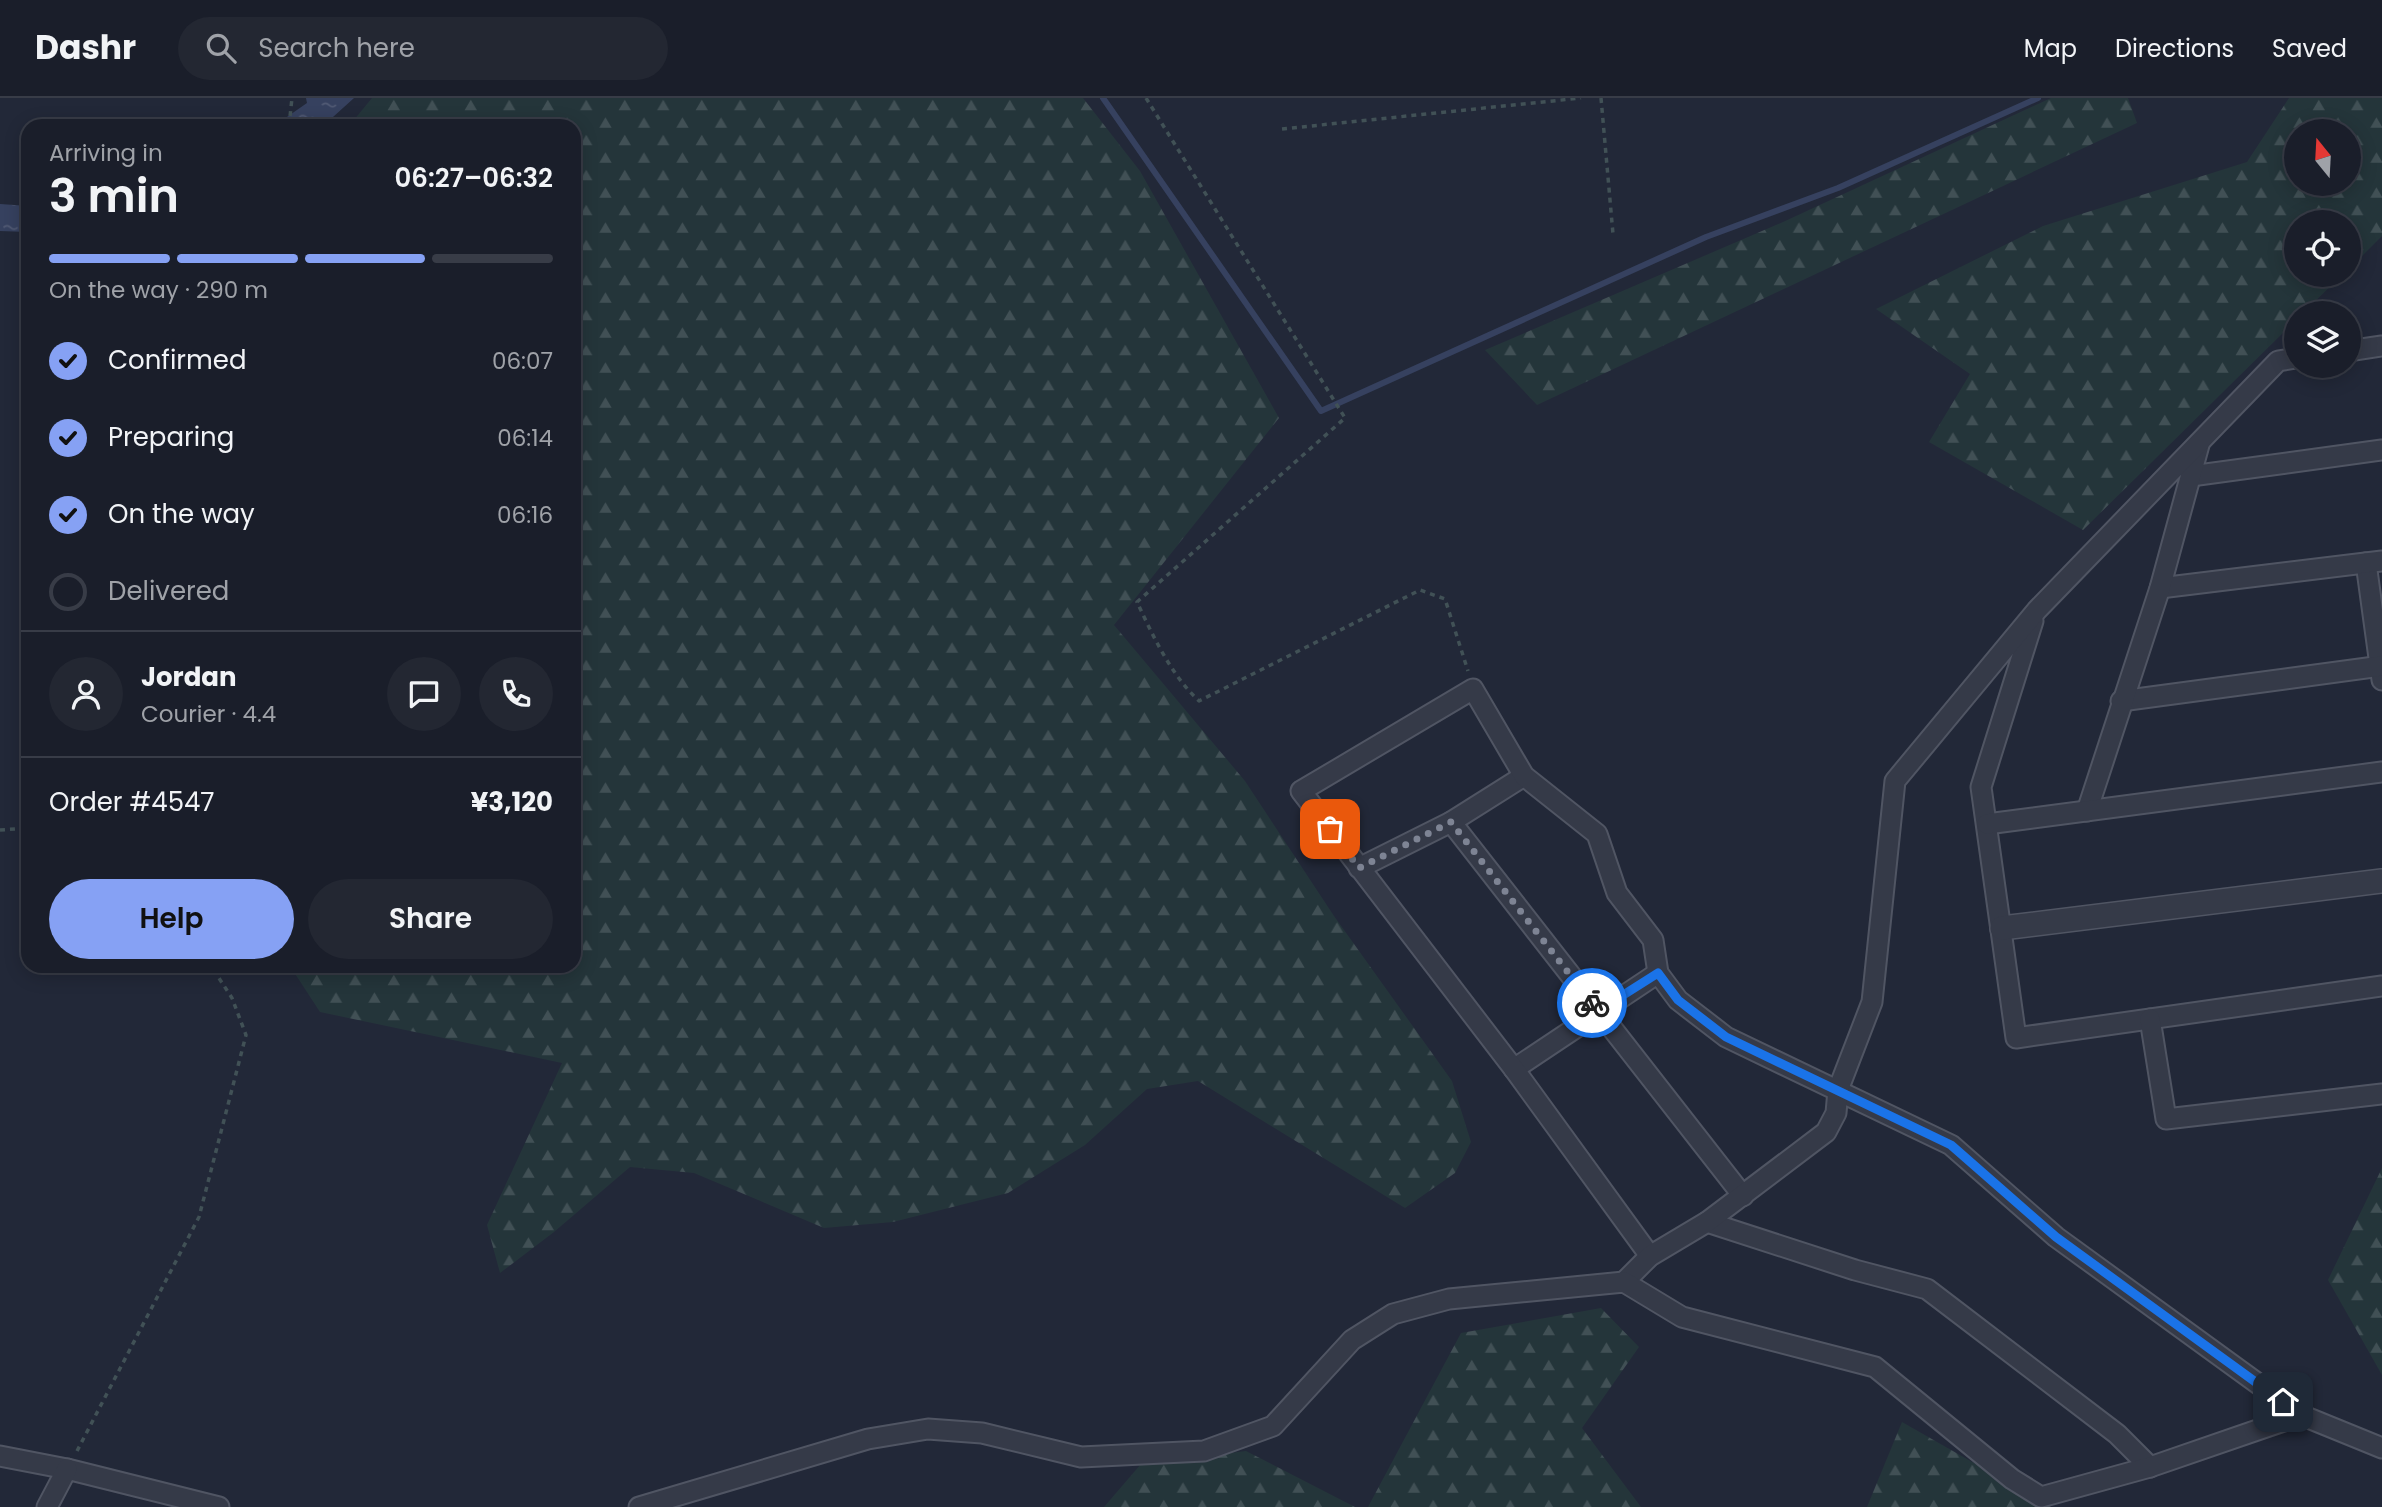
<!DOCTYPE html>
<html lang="en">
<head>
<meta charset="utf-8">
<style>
	:root { --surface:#1a1e2a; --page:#232732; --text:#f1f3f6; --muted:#9fa2a8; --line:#383c47; --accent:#86a1f4 }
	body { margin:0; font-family:Poppins,sans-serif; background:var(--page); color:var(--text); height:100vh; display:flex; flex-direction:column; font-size:26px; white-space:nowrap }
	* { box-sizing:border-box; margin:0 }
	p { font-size:23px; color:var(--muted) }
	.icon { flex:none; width:38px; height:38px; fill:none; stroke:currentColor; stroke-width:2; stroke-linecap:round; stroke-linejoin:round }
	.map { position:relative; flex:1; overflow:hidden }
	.drawer { position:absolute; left:21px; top:21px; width:560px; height:854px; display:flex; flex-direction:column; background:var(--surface); border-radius:21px; box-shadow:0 4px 18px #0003,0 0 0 2px var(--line) }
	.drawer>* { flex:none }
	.needle { width:46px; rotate:342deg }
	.tools { position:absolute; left:2284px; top:21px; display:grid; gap:14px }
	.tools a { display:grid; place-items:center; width:77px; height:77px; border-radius:50%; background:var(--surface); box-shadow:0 4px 18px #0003,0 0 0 2px var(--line); font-size:35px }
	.pin { position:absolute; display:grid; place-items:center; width:60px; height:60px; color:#fff; margin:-30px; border-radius:14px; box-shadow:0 4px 10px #0006 }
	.courier { position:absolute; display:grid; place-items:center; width:70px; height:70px; margin:-35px; border:5px solid #1a73e8; border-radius:50%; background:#fff; color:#222; box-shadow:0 2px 9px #0007 }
	.head em { font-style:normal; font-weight:600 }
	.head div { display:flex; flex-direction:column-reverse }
	.head { display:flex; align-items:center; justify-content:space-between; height:119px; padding:0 28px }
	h1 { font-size:46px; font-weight:600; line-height:52px }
	.bar { display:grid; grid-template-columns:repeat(4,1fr); gap:10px 7px; align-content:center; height:84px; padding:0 28px }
	.bar i { height:9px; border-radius:5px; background:var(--line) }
	.bar .selected { background:var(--accent) }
	.bar p { grid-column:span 4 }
	.line { display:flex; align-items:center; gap:18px; padding:0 28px; border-top:2px solid var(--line) }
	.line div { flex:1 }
	.round { display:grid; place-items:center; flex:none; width:74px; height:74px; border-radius:37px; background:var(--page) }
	ol { padding:0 28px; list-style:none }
	li { display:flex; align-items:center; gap:21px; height:77px }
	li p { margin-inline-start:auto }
	li .icon { padding:7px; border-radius:50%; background:var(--accent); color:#111; stroke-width:4 }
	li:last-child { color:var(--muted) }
	li i { width:38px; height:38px; border:4px solid var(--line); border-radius:50% }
	.action { display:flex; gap:14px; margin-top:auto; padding:14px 28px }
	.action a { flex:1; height:80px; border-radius:42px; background:var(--accent); color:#111; font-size:28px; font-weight:600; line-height:80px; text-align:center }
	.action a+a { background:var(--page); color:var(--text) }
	header { display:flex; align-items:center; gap:42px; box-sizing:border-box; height:98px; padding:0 35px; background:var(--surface); border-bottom:2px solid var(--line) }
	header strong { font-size:33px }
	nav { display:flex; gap:38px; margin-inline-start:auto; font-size:24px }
	.search { width:490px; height:63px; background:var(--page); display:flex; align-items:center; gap:18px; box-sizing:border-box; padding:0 24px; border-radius:38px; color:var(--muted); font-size:26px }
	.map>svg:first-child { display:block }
	.forest { fill:url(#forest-firs); fill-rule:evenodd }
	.water { fill:url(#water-ripples) }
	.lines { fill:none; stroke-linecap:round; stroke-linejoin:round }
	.stream { stroke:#36415f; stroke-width:6 }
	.minor-casing { stroke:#505563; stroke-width:23 }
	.tertiary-casing { stroke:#505563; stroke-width:26 }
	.path { stroke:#415156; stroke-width:3.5; stroke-dasharray:5 5; stroke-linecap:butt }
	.minor { stroke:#353a48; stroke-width:19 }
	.tertiary { stroke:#353a48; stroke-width:23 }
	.done { stroke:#7e8494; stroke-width:7; stroke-dasharray:0 12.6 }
	.route { stroke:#1a73e8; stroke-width:9 }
</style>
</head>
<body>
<header>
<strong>Dashr</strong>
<div class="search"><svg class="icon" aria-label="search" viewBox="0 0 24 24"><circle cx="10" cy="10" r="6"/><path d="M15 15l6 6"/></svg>Search here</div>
<nav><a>Map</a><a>Directions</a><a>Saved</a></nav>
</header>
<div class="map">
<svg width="2382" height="1409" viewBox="0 0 2382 1409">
	<defs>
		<pattern id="forest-firs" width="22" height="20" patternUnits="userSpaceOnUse" patternTransform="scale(1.75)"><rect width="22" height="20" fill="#24353a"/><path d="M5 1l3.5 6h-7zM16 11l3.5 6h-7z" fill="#415055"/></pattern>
		<pattern id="water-ripples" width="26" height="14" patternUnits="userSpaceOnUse" patternTransform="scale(1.75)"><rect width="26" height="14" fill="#36415f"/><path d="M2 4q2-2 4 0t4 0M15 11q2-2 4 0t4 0" fill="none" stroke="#515a74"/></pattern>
	</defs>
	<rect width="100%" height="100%" fill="#222838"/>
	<!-- forest -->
	<g class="forest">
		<path d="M372,0h711l57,73 139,247 -165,207 131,156 89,135 118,165 19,61 -16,31 -50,35 -207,-127 -51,8 -62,56 -77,48 -115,29 -69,6 -130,-55 -64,-6 -76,65 -54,41 -13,-48 75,-162 -242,-51 -30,-46h284v-840h-225z"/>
		<path d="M2051,0h77l9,25 -600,282 -52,-55 298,-128z"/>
		<path d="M2289,0h93v138l-33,33 -1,-47h-52v53h46l-39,38h-7v7l-213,210 -154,-88 41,-68 -94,-65 167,-83 204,-64zM2296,33h52v53h-52z"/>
		<path d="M2382,1070v207l-54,-95z"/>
		<path d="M1601,1210l38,39 -57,81 59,79h-273l93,-174z"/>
		<path d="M1902,1324l149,85h-184z"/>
		<path d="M1246,1353l109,56h-251l37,-43z"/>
	</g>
	<!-- water -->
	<g class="water">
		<path d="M306,0h48l-31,28h-49l33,-23z"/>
		<path d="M0,106l28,2v26l-28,-1z"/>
	</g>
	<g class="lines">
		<!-- stream -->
		<path class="stream" d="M1103,0l218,313 385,-174 132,-49 200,-90"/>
		<defs>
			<g id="minor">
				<path d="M2348,253l34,-5"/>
				<path d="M2191,378l191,-26"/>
				<path d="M2366,465l16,117"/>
				<path d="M2160,490l222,-27"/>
				<path d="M2033,523l-52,166 35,251 366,-52"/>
				<path d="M2121,603l261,-35"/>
				<path d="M2087,713l73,-223 39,-143"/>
				<path d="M1451,724l292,374"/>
				<path d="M1987,726l395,-52"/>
				<path d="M1359,770l92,-46 73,-46"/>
				<path d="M2150,921l16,100 216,-25"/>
				<path d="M1514,971l144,-96"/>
				<path d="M1707,1124l148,48 72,19 190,145 33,33"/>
				<path d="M1650,1158l-136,-187 -213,-278 172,-102 51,87 73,58 20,59 36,47 5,33 20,27 48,37 225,108 105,92 245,178 81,33"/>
				<path d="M1624,1184l26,-26 57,-34 119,-90 10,-19 2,-23 34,-88 23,-221 142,-171 241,-249 18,-3"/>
				<path d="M0,1358l67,13 152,38"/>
				<path d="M47,1409l20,-38"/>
				<path d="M639,1409l229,-68 60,-10 54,4 99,24 123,-6 69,-25 79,-86 41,-26 56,-15 175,-17 58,35 193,50 137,112 29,18 109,-30 151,-52"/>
			</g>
			<path id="tertiary" d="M2002,830l380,-47"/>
		</defs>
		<!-- minor casing -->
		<use href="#minor" class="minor-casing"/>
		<!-- tertiary casing -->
		<use href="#tertiary" class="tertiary-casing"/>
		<!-- path -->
		<g class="path">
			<path d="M1146,0l199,320 -208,184c16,34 34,73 62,99l221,-111 25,9 23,72"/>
			<path d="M1601,0l12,136"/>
			<path d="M289,28l3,-28"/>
			<path d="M1282,31l299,-31"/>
			<path d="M0,732l28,-2"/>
			<path d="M77,1353l122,-234 47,-182 -14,-37 -21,-32"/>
		</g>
		<!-- minor -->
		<use href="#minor" class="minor"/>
		<!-- tertiary -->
		<use href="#tertiary" class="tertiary"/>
	</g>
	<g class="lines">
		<!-- done -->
		<path class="done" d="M1330,731l29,39 92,-46 141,181"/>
		<!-- route -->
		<path class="route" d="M1592,905l6,8 60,-38 20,27 48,37 225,108 105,92 227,165"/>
	</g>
</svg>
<div class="tools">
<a><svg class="needle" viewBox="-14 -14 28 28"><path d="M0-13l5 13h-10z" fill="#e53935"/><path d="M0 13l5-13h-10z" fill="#9fa2a8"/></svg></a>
<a><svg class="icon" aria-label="locate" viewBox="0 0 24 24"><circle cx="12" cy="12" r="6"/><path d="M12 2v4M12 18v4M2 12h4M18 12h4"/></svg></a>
<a><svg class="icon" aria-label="layers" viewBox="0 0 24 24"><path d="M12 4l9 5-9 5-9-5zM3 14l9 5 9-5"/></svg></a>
</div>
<div class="pin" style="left:1330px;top:731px;background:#ea580c"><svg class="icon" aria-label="bag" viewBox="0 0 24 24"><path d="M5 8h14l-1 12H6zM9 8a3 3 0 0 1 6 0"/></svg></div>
<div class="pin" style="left:2283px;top:1304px;background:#1f2937"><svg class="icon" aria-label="home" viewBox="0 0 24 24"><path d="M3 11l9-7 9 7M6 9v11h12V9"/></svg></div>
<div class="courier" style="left:1592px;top:905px"><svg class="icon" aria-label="bike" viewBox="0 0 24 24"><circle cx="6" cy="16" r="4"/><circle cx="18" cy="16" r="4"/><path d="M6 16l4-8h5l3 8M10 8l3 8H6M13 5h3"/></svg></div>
<section class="drawer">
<div class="head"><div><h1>3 min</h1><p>Arriving in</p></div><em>06:27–06:32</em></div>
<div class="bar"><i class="selected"></i><i class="selected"></i><i class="selected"></i><i></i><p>On the way · 290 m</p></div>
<ol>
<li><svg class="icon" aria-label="check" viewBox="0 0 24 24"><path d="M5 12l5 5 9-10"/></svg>Confirmed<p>06:07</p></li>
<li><svg class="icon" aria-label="check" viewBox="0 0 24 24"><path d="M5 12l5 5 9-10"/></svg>Preparing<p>06:14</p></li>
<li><svg class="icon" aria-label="check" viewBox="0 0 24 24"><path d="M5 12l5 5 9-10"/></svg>On the way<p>06:16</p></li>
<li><i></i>Delivered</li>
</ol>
<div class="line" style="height:126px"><a class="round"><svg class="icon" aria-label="person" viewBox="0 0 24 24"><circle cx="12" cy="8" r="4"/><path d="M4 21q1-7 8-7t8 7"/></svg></a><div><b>Jordan</b><p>Courier · 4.4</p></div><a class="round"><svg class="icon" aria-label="chat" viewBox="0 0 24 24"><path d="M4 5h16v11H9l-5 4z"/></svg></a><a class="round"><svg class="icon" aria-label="phone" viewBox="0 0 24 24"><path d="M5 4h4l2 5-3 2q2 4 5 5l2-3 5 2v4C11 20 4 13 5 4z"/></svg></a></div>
<div class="line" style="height:91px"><div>Order #4547</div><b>¥3,120</b></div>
<div class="action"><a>Help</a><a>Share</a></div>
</section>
</div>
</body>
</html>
